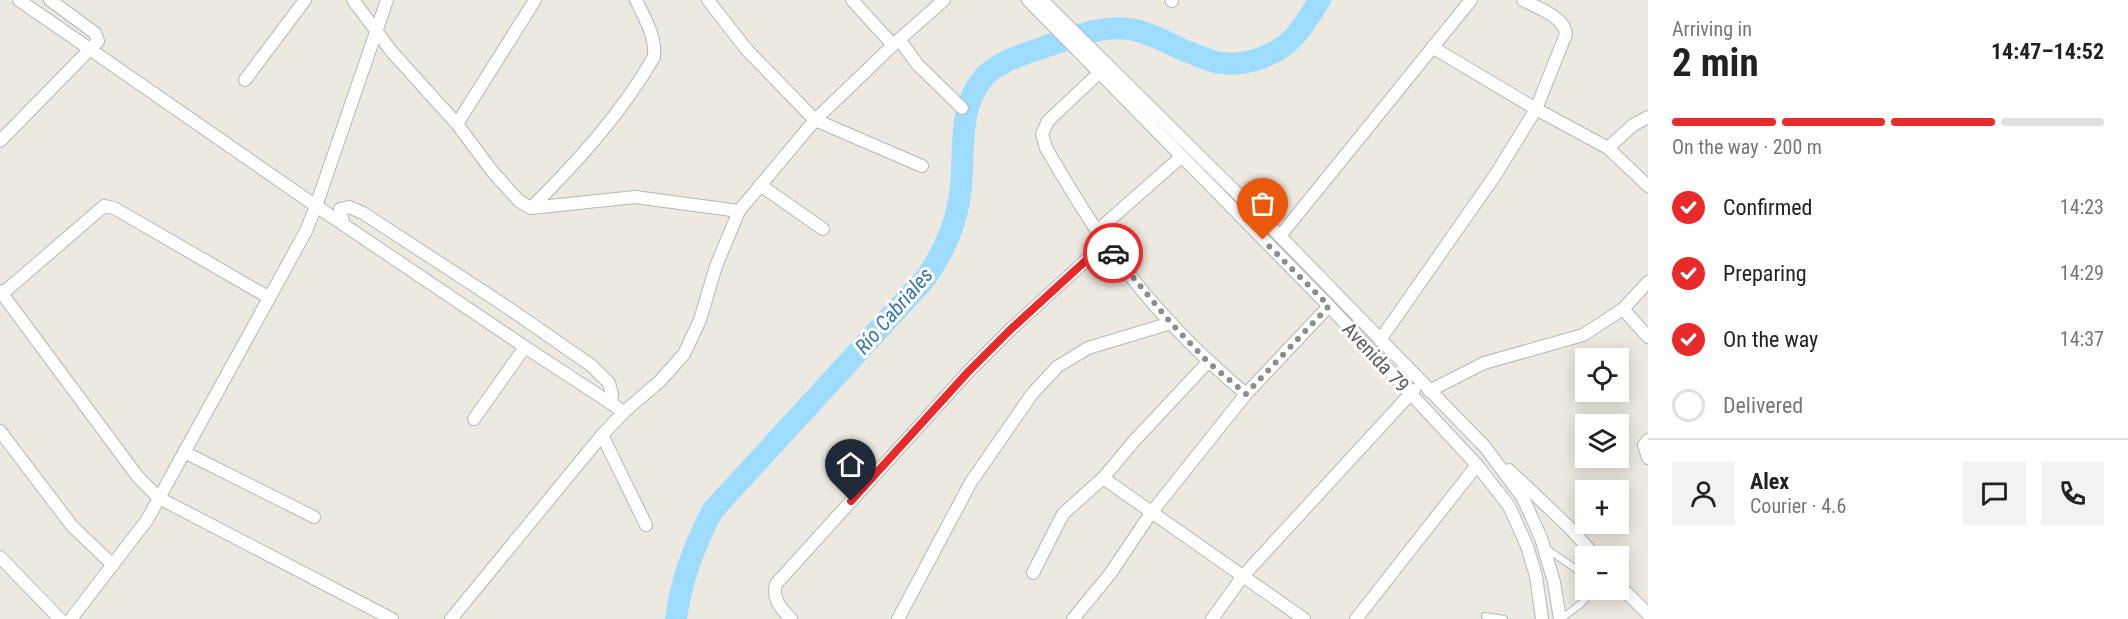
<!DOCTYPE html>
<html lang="en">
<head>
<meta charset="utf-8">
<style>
	:root { --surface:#fff; --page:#f2f2f2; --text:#222; --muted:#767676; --line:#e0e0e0; --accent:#e92a2a }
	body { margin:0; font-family:"Roboto Condensed",sans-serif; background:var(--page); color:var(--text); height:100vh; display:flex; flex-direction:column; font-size:22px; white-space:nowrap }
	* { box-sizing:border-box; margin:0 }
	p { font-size:20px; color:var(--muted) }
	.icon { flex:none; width:33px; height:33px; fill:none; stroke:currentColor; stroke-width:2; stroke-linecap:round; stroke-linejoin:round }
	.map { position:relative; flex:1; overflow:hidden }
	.details { display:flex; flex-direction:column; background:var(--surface); width:480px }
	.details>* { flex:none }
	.tools { position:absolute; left:1575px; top:348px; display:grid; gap:12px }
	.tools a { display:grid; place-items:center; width:54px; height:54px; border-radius:0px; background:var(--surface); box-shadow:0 3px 15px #0003; font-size:30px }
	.pin { position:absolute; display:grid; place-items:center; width:51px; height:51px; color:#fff; margin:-62px -26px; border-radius:50% 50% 50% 0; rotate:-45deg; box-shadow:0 0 6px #0007 }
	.pin .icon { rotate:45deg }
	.courier { position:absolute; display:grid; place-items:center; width:60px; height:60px; margin:-30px; border:4px solid #e92a2a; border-radius:50%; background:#fff; color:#222; box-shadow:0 2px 8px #0007 }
	.head em { font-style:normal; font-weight:700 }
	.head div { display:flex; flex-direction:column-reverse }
	.head { display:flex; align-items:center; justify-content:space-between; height:102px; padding:0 24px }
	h1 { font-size:39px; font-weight:700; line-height:45px }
	.bar { display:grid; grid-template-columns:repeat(4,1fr); gap:9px 6px; align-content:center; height:72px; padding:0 24px }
	.bar i { height:8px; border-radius:4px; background:var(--line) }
	.bar .current { background:var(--accent) }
	.bar p { grid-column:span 4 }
	.line { display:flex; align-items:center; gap:15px; padding:0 24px; border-top:2px solid var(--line) }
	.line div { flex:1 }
	.round { display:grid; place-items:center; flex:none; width:63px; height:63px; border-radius:0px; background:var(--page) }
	ol { padding:0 24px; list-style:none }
	li { display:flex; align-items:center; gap:18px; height:66px }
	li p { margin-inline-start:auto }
	li .icon { padding:6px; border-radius:50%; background:var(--accent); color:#fff; stroke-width:4 }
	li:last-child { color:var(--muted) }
	li i { width:33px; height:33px; border:3px solid var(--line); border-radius:50% }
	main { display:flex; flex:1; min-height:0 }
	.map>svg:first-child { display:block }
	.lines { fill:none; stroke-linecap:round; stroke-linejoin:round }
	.river { stroke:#9ddbff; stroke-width:22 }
	.service-casing { stroke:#b3b7bb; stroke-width:8 }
	.minor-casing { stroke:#b3b7bb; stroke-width:14 }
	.service { stroke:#fff; stroke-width:6 }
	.minor { stroke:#fff; stroke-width:12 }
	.done { stroke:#8c8e8d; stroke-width:6; stroke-dasharray:0 10.8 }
	.route { stroke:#e92a2a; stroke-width:8 }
	.labels { text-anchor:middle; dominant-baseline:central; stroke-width:6; stroke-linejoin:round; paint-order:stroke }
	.street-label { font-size:20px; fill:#595d61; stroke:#fff }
	.water-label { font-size:21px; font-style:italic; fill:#3977a7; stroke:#fff }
</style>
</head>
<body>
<main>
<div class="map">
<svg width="1648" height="619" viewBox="0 0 1648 619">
	<rect width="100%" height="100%" fill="#ece9e0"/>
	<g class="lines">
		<!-- river -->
		<path class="river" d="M676,619c5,-39 18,-74 37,-109l212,-231c17,-24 29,-49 34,-78 8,-41 -5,-93 27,-126 16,-15 41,-22 61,-29 28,-9 54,-21 83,-17 19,3 38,14 55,22 10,3 20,8 30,11 27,6 60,-5 79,-25 10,-11 18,-25 26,-37"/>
		<defs>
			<g id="service">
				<path d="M1547,549l39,27"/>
				<path d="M1485,616l19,3"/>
				<path d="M1561,619l21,-16 10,-13"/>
			</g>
			<g id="minor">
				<path d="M19,0l297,206 209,141 99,65"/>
				<path d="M353,0l39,52 65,72 35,47 27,30 12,7 104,-11 104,14 76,-91 78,-75 51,-45"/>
				<path d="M708,0l39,50 68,70 107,46"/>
				<path d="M852,0l41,45"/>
				<path d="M1028,0l301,306 148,159 32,41 18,40 9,30 6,43"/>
				<path d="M1042,0l238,236 205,211 38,51 18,40 13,44 6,37"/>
				<path d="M1171,0l1,1"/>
				<path d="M899,39l18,25 45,44"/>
				<path d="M1432,47l104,62 72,39 40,38"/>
				<path d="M1100,72l-52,49 -6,13 4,14c19,32 37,64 59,94 40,57 88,108 141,152"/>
				<path d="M245,80l60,-80"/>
				<path d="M457,124l78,-124"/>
				<path d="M0,141l98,-100 -3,-8 -45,-33"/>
				<path d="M1608,148l25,-23 15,-8"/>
				<path d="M760,185l63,44"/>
				<path d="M531,208c47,-47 90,-94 123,-151 2,-21 -9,-38 -18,-57"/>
				<path d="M343,222l-3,-13 9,-2 14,6 144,94 85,59 17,17 3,11 -1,9"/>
				<path d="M1097,231l84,-74"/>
				<path d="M1280,236l191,-236"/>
				<path d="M0,291l138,186 21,21 233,121"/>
				<path d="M2,294l102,-88 10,2 154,89"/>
				<path d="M1623,309l25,28"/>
				<path d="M1380,340l116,-166 40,-65 30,-75c-2,-18 -29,-26 -43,-34"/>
				<path d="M1429,391l55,-28 99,-28 40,-26 25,-27"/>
				<path d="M474,419l51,-72"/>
				<path d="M0,431l72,95 41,39"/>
				<path d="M1648,440l-4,5 4,13"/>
				<path d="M184,452l130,65"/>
				<path d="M1509,470l62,59 24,27"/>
				<path d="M1103,478l201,141"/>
				<path d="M646,525l-44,-90 22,-23 36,-31 24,-27 16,-34 16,-54 23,-55"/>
				<path d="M0,557l60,62"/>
				<path d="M1033,573l30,-59 40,-36 32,-38 73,-78"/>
				<path d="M1618,584l30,30"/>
				<path d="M71,619l76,-99 159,-289 10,-25 71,-206"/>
				<path d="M451,619l151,-184"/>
				<path d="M791,619c-10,-11 -19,-19 -15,-35l192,-212 42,-42 95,-87"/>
				<path d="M898,619l73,-137 61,-88 25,-27 31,-19 83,-25"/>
				<path d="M1073,619l37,-45 41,-61 95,-119 83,-88"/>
				<path d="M1212,619l31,-43 171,-186"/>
				<path d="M1356,619l121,-154"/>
			</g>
		</defs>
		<!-- service casing -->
		<use href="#service" class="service-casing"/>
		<!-- minor casing -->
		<use href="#minor" class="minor-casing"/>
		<!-- service -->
		<use href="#service" class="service"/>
		<!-- minor -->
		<use href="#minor" class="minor"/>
	</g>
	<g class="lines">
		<!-- done -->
		<path class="done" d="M1113,253l58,70 37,39 38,32 83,-88 -66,-66"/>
		<!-- route -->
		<path class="route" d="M851,501l117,-129 42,-42 95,-87 8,10"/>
	</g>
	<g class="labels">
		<!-- street labels -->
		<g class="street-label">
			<text transform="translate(1376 357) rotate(47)">Avenida 79</text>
		</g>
		<!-- water labels -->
		<g class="water-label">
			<text transform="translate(894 311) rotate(-49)">Río Cabriales</text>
		</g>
	</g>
</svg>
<div class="tools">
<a><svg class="icon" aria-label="locate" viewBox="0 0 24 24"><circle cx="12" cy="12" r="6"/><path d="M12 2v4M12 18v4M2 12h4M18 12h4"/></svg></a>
<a><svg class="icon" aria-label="layers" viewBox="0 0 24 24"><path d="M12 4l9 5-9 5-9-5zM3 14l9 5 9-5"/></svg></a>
<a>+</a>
<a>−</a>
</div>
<div class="pin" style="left:1263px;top:240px;background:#ea580c"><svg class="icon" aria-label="bag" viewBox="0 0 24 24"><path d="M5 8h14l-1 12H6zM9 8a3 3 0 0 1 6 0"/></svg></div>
<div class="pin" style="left:851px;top:501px;background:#1f2937"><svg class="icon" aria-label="home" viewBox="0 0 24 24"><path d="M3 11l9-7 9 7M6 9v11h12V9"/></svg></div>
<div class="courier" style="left:1113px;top:253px"><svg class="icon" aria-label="car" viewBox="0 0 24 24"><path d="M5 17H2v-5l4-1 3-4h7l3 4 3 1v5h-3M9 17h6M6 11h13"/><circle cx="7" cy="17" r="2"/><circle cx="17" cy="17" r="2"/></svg></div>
</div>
<section class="details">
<div class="head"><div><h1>2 min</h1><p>Arriving in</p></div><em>14:47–14:52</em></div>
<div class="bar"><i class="current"></i><i class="current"></i><i class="current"></i><i></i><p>On the way · 200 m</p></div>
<ol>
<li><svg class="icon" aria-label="check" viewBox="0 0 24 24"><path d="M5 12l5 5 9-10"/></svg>Confirmed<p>14:23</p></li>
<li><svg class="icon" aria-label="check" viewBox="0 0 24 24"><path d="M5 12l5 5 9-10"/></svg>Preparing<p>14:29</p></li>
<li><svg class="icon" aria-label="check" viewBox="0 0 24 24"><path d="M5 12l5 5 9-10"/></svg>On the way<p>14:37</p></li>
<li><i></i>Delivered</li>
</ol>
<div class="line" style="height:108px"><a class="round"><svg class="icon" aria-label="person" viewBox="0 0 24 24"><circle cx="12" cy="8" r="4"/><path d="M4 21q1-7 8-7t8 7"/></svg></a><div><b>Alex</b><p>Courier · 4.6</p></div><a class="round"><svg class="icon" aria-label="chat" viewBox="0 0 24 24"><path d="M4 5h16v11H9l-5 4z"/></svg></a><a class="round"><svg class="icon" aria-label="phone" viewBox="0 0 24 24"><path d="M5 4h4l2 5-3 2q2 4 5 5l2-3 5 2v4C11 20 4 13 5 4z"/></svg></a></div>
</section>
</main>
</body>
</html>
